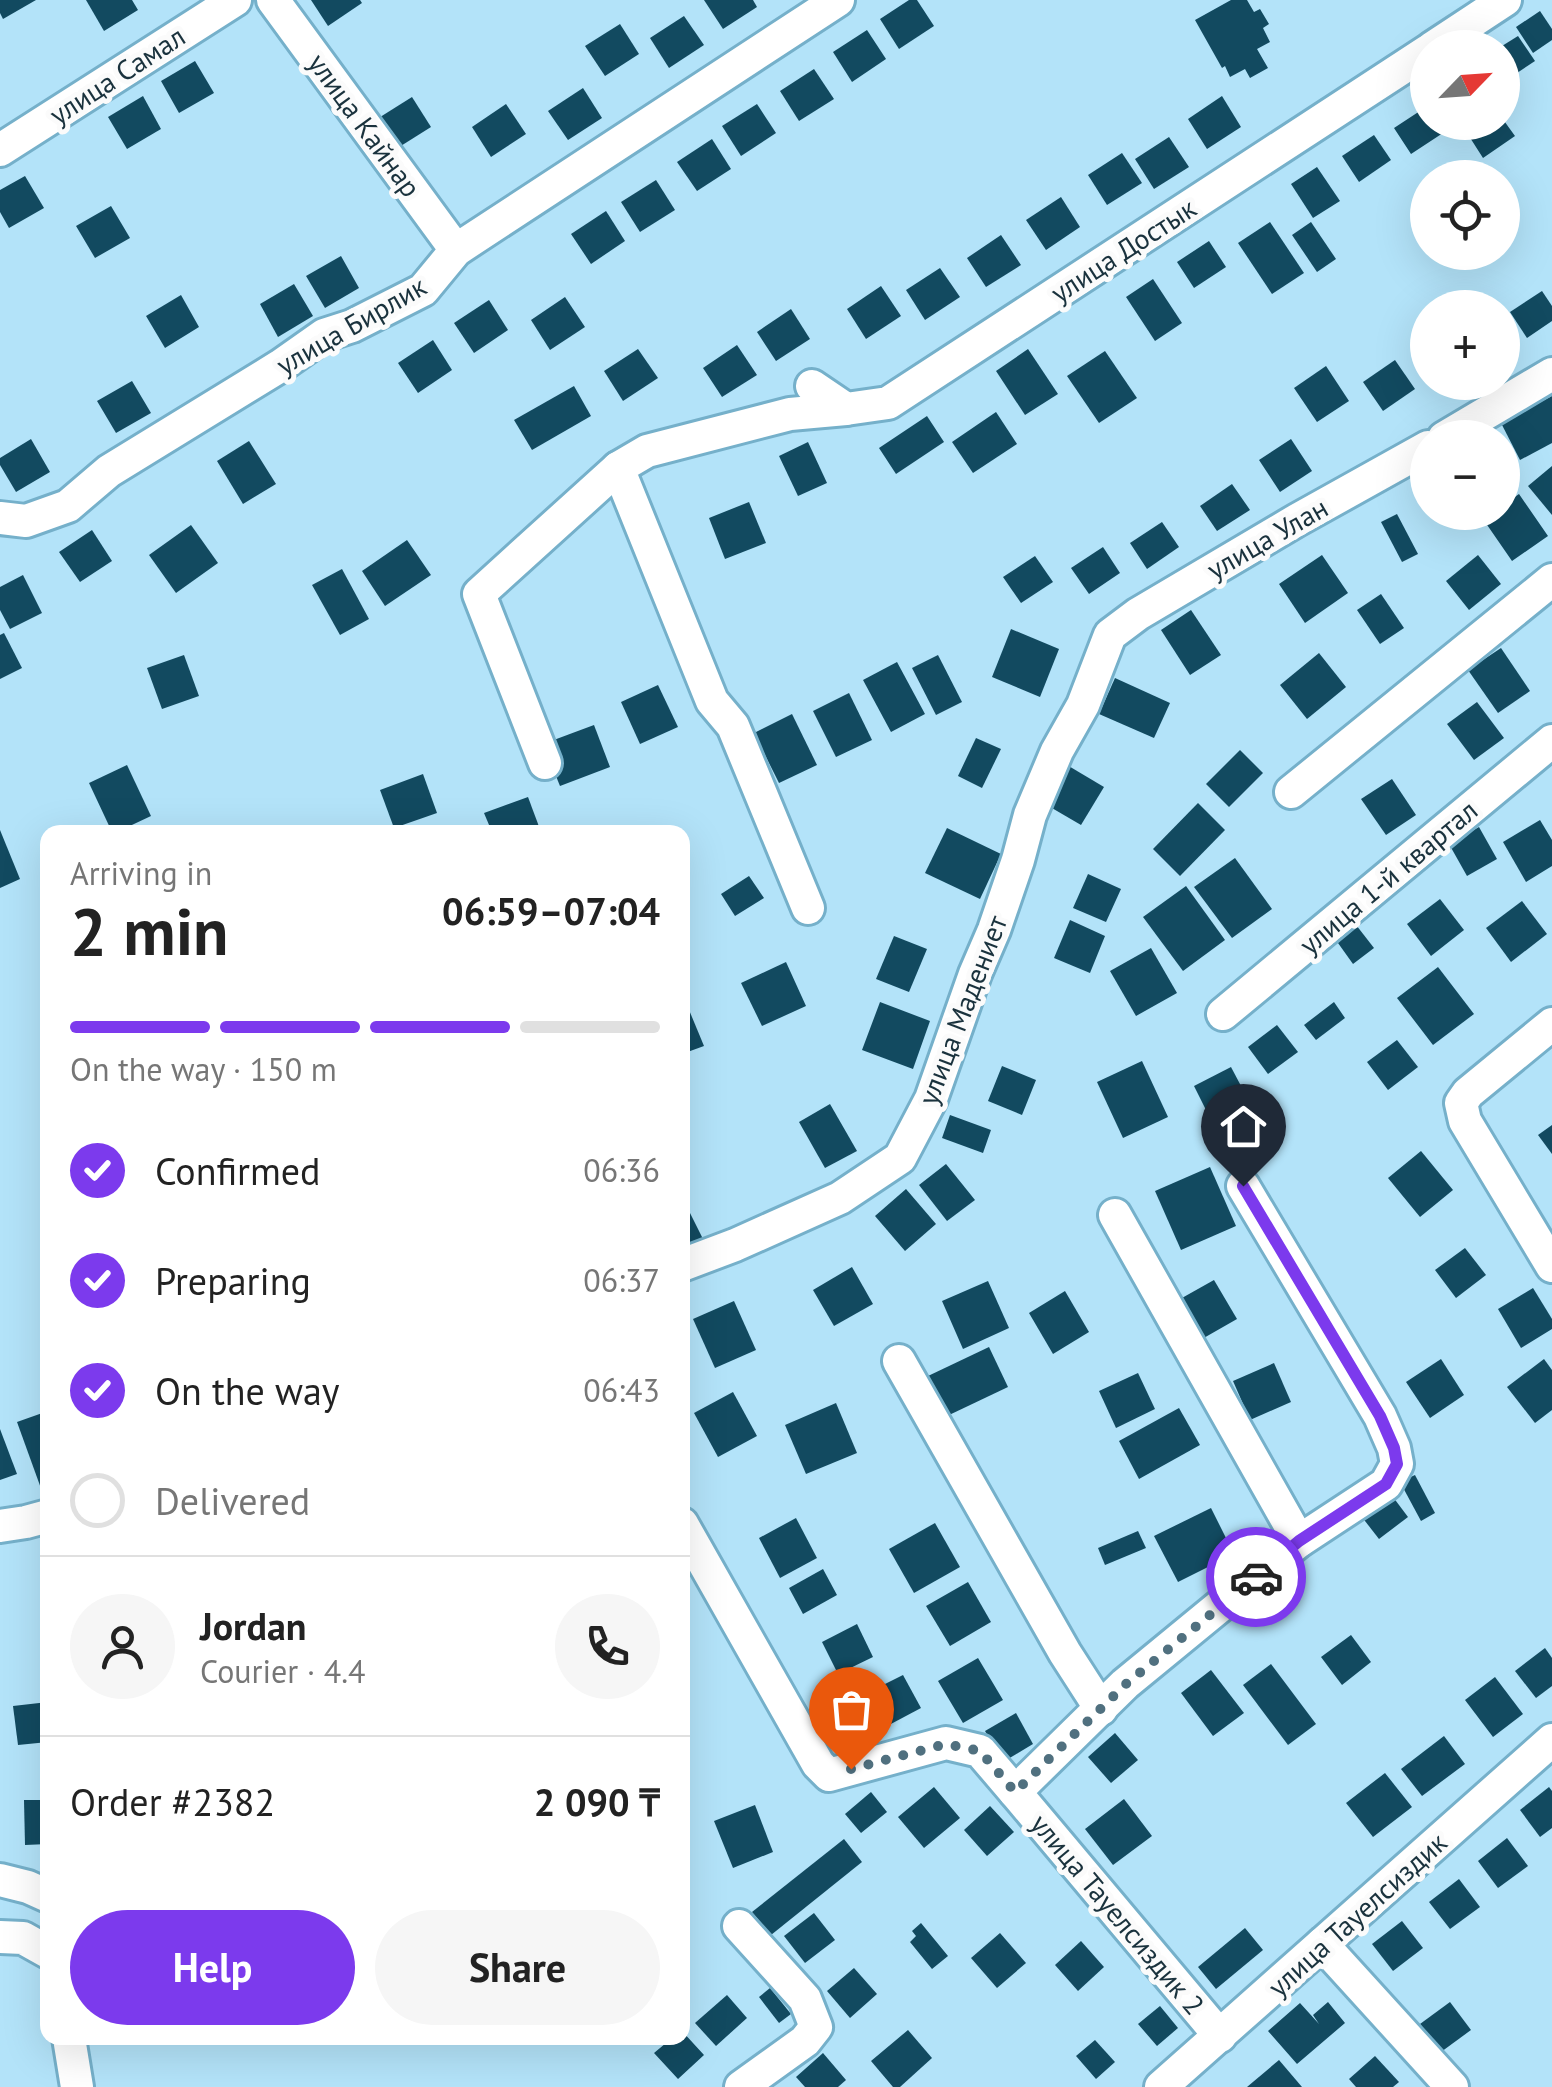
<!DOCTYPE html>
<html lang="en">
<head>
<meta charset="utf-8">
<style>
	:root { --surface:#fff; --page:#f6f6f6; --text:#222; --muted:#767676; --line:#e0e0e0; --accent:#7c3aed }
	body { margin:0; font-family:"PT Sans",sans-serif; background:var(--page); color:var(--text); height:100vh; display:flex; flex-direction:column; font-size:38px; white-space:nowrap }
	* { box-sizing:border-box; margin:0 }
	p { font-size:32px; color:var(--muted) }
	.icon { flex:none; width:55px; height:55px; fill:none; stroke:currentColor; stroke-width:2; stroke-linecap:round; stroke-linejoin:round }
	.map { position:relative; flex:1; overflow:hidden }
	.side { position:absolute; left:40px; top:825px; width:650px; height:1220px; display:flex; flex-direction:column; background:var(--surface); border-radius:20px; box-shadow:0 10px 40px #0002 }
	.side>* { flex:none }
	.needle { width:65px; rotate:65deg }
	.tools { position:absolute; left:1410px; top:30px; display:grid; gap:20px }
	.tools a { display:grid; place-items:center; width:110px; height:110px; border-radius:50%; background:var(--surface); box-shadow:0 10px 40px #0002; font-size:50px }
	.pin { position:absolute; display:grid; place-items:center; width:85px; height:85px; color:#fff; margin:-102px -42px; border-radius:50% 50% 50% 0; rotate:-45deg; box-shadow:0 0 10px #0007 }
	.pin .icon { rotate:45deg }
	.courier { position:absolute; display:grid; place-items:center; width:100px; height:100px; margin:-50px; border:8px solid #7c3aed; border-radius:50%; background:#fff; color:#222; box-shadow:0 2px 12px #0007 }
	.head em { font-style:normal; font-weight:800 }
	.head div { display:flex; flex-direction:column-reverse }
	.head { display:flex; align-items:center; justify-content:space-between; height:170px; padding:0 30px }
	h1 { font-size:65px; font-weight:800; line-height:75px }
	.bar { display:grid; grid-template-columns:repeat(4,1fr); gap:15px 10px; align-content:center; height:120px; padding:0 30px }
	.bar i { height:12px; border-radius:8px; background:var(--line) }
	.bar .active { background:var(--accent) }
	.bar p { grid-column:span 4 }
	.line { display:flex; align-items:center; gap:25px; padding:0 30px; border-top:2px solid var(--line) }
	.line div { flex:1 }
	.round { display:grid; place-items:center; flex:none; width:105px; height:105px; border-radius:52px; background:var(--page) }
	ol { padding:0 30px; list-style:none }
	li { display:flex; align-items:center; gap:30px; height:110px }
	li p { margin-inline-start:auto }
	li .icon { padding:10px; border-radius:50%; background:var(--accent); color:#fff; stroke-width:4 }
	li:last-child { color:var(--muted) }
	li i { width:55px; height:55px; border:5px solid var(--line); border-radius:50% }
	.cta { display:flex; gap:20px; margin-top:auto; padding:20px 30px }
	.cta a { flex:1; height:115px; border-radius:60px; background:var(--accent); color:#fff; font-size:40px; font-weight:800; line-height:115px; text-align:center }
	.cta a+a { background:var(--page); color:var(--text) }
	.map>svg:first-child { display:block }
	.building { fill:#124a60 }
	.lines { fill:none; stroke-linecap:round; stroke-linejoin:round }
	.minor-casing { stroke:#75b0ca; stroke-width:38 }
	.minor { stroke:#fff; stroke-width:32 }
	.done { stroke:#50707f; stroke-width:10; stroke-dasharray:0 18 }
	.route { stroke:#7c3aed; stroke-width:12 }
	.labels { text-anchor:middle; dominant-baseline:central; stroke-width:10; stroke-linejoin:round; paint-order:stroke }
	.street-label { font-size:28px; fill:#1a323d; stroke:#fbfbfb }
</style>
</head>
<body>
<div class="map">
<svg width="1552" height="2087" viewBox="0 0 1552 2087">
	<rect width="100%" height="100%" fill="#b3e3f9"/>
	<!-- building -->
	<g class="building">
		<path d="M0,0h36l-33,19 -3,-6z"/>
		<path d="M86,0h46l6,10 -34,21z"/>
		<path d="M311,0h49l2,3 -34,23z"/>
		<path d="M704,0h49l4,7 -34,22z"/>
		<path d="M909,0h8l17,26 -35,23 -19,-30z"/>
		<path d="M1231,0h16l7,12 6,-3 9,15 -6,4 7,14 -13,7 11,19 -18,10 -5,-9 -15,8 -5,-11 -3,2 -27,-48z"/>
		<path d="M1540,11l12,18v11l-19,13 -17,-26z"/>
		<path d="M684,16l20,29 -35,23 -19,-30z"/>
		<path d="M620,24l19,30 -34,22 -20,-30z"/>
		<path d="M867,30l19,29 -34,23 -19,-30z"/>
		<path d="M1518,36l17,25 -33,22v-37z"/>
		<path d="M195,61l19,32 -35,20 -18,-32z"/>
		<path d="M814,69l20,30 -35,22 -19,-30z"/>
		<path d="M583,88l19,30 -34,22 -20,-29z"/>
		<path d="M143,96l18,33 -34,20 -19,-32z"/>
		<path d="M1222,96l19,31 -34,22 -19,-30z"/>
		<path d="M412,97l19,30 -35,22 -19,-30z"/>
		<path d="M506,104l20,30 -35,23 -19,-30z"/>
		<path d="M757,104l19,29 -35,23 -19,-30z"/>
		<path d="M1426,107l2,15h8l7,11 -32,21 -17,-26z"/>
		<path d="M1502,118l13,18 -32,22 -23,-36h42z"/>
		<path d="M1374,135l17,25 -32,22 -17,-26z"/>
		<path d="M1169,137l20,30 -35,22 -19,-30z"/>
		<path d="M712,139l19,30 -34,22 -20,-29z"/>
		<path d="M1122,153l20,30 -35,22 -19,-30z"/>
		<path d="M1317,167l23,34 -27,17 -22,-34z"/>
		<path d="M25,176l19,32 -35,20 -9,-16v-22z"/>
		<path d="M656,180l19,30 -35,22 -19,-30z"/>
		<path d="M1061,197l19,30 -34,23 -20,-30z"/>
		<path d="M111,206l19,32 -35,20 -19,-32z"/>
		<path d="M606,211l19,30 -34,23 -20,-30z"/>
		<path d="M1270,222l34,51 -32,21 -34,-51z"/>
		<path d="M1311,222l25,37 -19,13 -25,-37z"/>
		<path d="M1001,235l20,30 -35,22 -19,-29z"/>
		<path d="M1209,241l17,26 -32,21 -17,-26z"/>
		<path d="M341,256l18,32 -34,20 -19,-32z"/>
		<path d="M940,268l20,29 -35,23 -19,-30z"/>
		<path d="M1153,279l29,44 -27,18 -29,-44z"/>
		<path d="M294,284l19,32 -35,21 -18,-33z"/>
		<path d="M881,286l20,30 -35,23 -19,-30z"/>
		<path d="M1542,291l10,15v15l-25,17 -17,-26z"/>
		<path d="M181,295l18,32 -34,21 -19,-32z"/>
		<path d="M565,297l20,30 -35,23 -19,-30z"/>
		<path d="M489,300l19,30 -34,23 -20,-30z"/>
		<path d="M791,309l19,30 -34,22 -19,-29z"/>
		<path d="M433,340l19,30 -34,23 -20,-30z"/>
		<path d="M737,345l20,30 -35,22 -19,-29z"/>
		<path d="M638,349l20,29 -35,23 -19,-30z"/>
		<path d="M1028,349l30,45 -33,21 -29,-44z"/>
		<path d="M1105,351l32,47 -38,25 -32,-47z"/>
		<path d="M1395,360l20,29 -32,22 -20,-29z"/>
		<path d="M1326,366l23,35 -32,21 -23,-34z"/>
		<path d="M132,381l19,32 -35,20 -19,-32z"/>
		<path d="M574,386l17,30 -59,34 -18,-30z"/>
		<path d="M1552,396v47l-32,17 -19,-37z"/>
		<path d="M996,412l21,32 -44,29 -21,-31z"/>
		<path d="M927,416l17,26 -48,32 -17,-26z"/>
		<path d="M31,439l19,33 -34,20 -16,-27v-7z"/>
		<path d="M1291,439l21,32 -32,21 -21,-32z"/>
		<path d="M249,441l27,43 -33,20 -26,-43z"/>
		<path d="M808,442l19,41 -29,13 -19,-40z"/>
		<path d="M1552,466v49l-24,-29z"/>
		<path d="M1232,484l18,26 -33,21 -17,-25z"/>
		<path d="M1519,494l29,42 -36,25 -29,-42 9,-7h10v-6z"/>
		<path d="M749,502l17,41 -41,16 -16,-41z"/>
		<path d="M1397,514l21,40 -16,8 -21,-40z"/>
		<path d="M1162,522l17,25 -32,22 -17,-26z"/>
		<path d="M191,525l27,38 -42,30 -27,-38z"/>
		<path d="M92,530l20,31 -32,21 -21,-30z"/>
		<path d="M407,540l24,35 -46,31 -23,-35z"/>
		<path d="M1103,547l17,26 -31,21 -18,-26z"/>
		<path d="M1322,555l26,38 -43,30 -26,-39z"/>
		<path d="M1478,555l23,29 -32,26 -23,-29z"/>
		<path d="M1035,556l18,26 -32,21 -18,-26z"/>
		<path d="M342,569l27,50 -29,16 -28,-50z"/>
		<path d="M23,575l19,38 -32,16 -10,-19v-23z"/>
		<path d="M1381,594l23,34 -24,16 -23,-34z"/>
		<path d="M1191,610l30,45 -31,20 -29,-45z"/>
		<path d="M1011,629l48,20 -19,48 -48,-20z"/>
		<path d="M4,633l18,35 -22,11v-44z"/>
		<path d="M1501,648l29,43 -32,22 -30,-43z"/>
		<path d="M1319,653l27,34 -39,32 -27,-34z"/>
		<path d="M184,655l15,41 -37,13 -15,-41z"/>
		<path d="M938,655l24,47 -26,13 -24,-47z"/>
		<path d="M897,662l28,52 -34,18 -28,-52z"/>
		<path d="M1115,678l55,25 -16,35 -55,-24z"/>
		<path d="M658,685l20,42 -38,17 -19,-42z"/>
		<path d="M849,693l23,47 -36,17 -23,-46z"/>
		<path d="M1477,702l27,36 -30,22 -27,-36z"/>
		<path d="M792,714l25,51 -38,18 -25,-50z"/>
		<path d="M594,725l16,42 -50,19 -17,-42z"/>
		<path d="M976,738l25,11 -19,39 -24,-12z"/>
		<path d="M1240,750l23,23 -34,34 -23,-23z"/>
		<path d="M127,765l24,51 -34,16h-5l-23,-49z"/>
		<path d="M1067,765l37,22 -23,38 -36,-21z"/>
		<path d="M423,774l14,39 -43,15 -14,-38z"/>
		<path d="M1392,779l24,36 -30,20 -25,-36z"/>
		<path d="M528,797l13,35h-49l-8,-19z"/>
		<path d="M1198,803l27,27 -45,46 -27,-27z"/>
		<path d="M1540,820l12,20v26l-26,16 -23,-40z"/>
		<path d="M1479,827l18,32 -30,17 -18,-32z"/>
		<path d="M947,828l54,26 -21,45 -55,-26z"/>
		<path d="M0,830l20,49 -20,9z"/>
		<path d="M1235,858l37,51 -40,29 -38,-51z"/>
		<path d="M1088,874l33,15 -15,33 -33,-14z"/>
		<path d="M749,876l15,22 -29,18 -14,-22z"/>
		<path d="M1186,886l39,54 -42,31 -40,-54z"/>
		<path d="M1440,899l24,31 -33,26 -24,-32z"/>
		<path d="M1522,901l25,33 -36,28 -25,-34z"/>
		<path d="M1070,920l35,16 -15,37 -36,-15z"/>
		<path d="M1353,921l21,27 -21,16 -20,-28z"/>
		<path d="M894,936l33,13 -18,43 -33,-13z"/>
		<path d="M1151,948l26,45 -41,23 -26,-45z"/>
		<path d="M786,962l20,44 -44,20 -21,-43z"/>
		<path d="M1438,967l36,47 -41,31 -36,-47z"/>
		<path d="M682,993l22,53 -22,8z"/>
		<path d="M880,1002l50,19 -17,48 -51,-19z"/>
		<path d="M1334,1002l11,16 -29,22 -12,-15z"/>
		<path d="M1277,1025l21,27 -30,22 -20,-27z"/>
		<path d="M1397,1040l21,27 -30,23 -21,-28z"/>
		<path d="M1142,1061l26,56 -45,21 -26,-56z"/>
		<path d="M1002,1066l34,14 -14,35 -34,-14z"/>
		<path d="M1231,1067l19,36 -38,19 -18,-36z"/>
		<path d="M830,1104l27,47 -32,17 -26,-46z"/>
		<path d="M950,1115l41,15 -8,23 -41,-15z"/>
		<path d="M1552,1125v29l-14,-19z"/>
		<path d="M1421,1151l32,39 -33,27 -32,-39z"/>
		<path d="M946,1164l29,36 -28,21 -28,-36z"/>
		<path d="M1210,1167l26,59 -55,24 -26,-59z"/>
		<path d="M906,1189l30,35 -31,27 -30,-35z"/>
		<path d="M686,1205l20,40 -24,12v-50z"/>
		<path d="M1465,1248l21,27 -30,23 -21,-28z"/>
		<path d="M852,1267l21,37 -39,22 -21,-36z"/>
		<path d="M1214,1280l23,39 -42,24 -22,-40z"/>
		<path d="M988,1281l21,47 -46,21 -21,-48z"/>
		<path d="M1533,1288l19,31v10l-31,19 -23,-39z"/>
		<path d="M1065,1291l24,41 -36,22 -24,-41z"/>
		<path d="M734,1301l22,49 -41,18 -22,-49z"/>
		<path d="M989,1347l19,40 -61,29 -19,-40z"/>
		<path d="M1441,1359l23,36 -34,23 -24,-36z"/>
		<path d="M1544,1359l8,11v40l-17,13 -28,-36z"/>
		<path d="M1274,1363l17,39 -41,18 -17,-39z"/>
		<path d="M1138,1373l17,36 -39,19 -17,-37z"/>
		<path d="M733,1392l24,44 -39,21 -24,-44z"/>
		<path d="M836,1403l21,50 -51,21 -21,-49z"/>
		<path d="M1179,1408l21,37 -61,34 -20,-38z"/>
		<path d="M48,1411v94h-1l-30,-83z"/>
		<path d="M0,1429l17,45 -17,6z"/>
		<path d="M1415,1475l20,38 -14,8 -21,-39z"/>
		<path d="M1387,1489l21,28 -29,22 -21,-27z"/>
		<path d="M1211,1508l23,46 -56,28 -24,-46z"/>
		<path d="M796,1518l21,40 -37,20 -21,-40z"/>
		<path d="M935,1523l25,44 -46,26 -25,-44z"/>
		<path d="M1138,1531l8,17 -41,17 -7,-17z"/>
		<path d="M823,1569l14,26 -34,19 -14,-26z"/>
		<path d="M968,1582l23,40 -41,24 -24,-40z"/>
		<path d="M857,1624l16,33 -35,17 -16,-32z"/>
		<path d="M1351,1635l20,27 -29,23 -21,-28z"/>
		<path d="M1545,1648l7,10v28l-16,12 -21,-27z"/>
		<path d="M978,1658l25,42 -40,23 -25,-42z"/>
		<path d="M1271,1664l45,60 -28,21 -45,-60z"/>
		<path d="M1211,1670l33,43 -31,23 -32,-43z"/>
		<path d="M903,1675l18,33 -32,17 -18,-34z"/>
		<path d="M1495,1677l28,37 -30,23 -28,-37z"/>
		<path d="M856,1699l14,31 -41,19 -14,-31z"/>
		<path d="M48,1702v40l-30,3 -5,-39z"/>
		<path d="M1016,1713l17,31 -30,18 -18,-31z"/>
		<path d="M1115,1733l23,27 -27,23 -23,-26z"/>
		<path d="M1444,1736l21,28 -43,32 -21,-27z"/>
		<path d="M1385,1773l27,34 -39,30 -27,-34z"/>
		<path d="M934,1787l26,31 -36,30 -26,-31z"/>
		<path d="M1549,1787l3,4v37l-12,9 -20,-27z"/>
		<path d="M871,1792l16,20 -26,21 -16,-19z"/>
		<path d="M1124,1799l28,37 -39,29 -28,-36z"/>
		<path d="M24,1800h24v44l-23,1z"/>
		<path d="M755,1805l18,47 -40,16 -19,-47z"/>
		<path d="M990,1806l24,26 -27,24 -23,-26z"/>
		<path d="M1507,1838l21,28 -30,22 -20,-27z"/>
		<path d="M844,1839l18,23 -91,73 -19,-23z"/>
		<path d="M1459,1879l21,28 -30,22 -21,-27z"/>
		<path d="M814,1913l21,27 -30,23 -21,-27z"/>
		<path d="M1402,1921l21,27 -30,23 -21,-27z"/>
		<path d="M921,1923l27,33 -16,13 -22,-27 6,-6 -4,-5z"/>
		<path d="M1245,1928l18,22 -47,39 -18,-22z"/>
		<path d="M1000,1933l26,30 -29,25 -26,-30z"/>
		<path d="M1081,1941l23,26 -26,24 -23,-26z"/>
		<path d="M854,1968l23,26 -27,24 -23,-27z"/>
		<path d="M770,1988l21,26 -12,9 -20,-26z"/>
		<path d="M727,1995l20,23 -31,28 -21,-23z"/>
		<path d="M1328,2002l17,21 -48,41 -29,-33 32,-28 19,21 -6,-9z"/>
		<path d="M1450,2002l21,28 -30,22 -21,-28z"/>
		<path d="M1160,2006l18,22 -21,18 -19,-22z"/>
		<path d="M908,2030l24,28 -32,29h-7l-22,-26z"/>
		<path d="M682,2031l22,24 -26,24 -24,-26 18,-15h10z"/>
		<path d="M1095,2040l20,22 -19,17 -20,-23z"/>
		<path d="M823,2053l23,27 -8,7h-33l-9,-10z"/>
		<path d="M1375,2056l24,26 -6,5h-37l-7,-8z"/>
		<path d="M1279,2060l23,27h-55z"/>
	</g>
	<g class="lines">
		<defs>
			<g id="minor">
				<path d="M273,0l183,250"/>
				<path d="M1432,48l73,-48"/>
				<path d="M0,150l235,-150"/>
				<path d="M812,386l34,23 42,-6 540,-352"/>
				<path d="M1444,438l108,-64"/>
				<path d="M0,518l26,3 42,-15 41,-35 171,-105 44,-31 28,-9 71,-36 33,-40 382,-250"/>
				<path d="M545,763l-66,-169 139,-126"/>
				<path d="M1291,792l261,-212"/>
				<path d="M808,908l-75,-182 -21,-25 -94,-233 29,-17 143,-37 56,-5"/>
				<path d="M1223,1014l329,-273"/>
				<path d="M1552,1024l-84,69 -7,10 4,18 87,145"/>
				<path d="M1115,1215l184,326"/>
				<path d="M682,1265l53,-20 105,-47 60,-40 31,-59 44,-125 19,-44 24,-70 12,-45 27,-64 26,-46 27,-70 28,-21 159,-94 131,-73"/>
				<path d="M899,1361l166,292 36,56"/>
				<path d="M682,1524l136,240 11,11 117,-32 34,8 35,41"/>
				<path d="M0,1526l26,-4 22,-6"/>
				<path d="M0,1880l28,7 20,9"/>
				<path d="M739,1926l66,73 11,28 -11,14 -64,46"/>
				<path d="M0,1937l23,1 25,14"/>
				<path d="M1322,1944l130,143"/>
				<path d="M1220,2036l-205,-244 110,-108 174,-143 87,-57 11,-20 -3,-16 -14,-32 -137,-230"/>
				<path d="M69,2038l8,49"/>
				<path d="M1161,2087l391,-347"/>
			</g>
		</defs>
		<!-- minor casing -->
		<use href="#minor" class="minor-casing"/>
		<!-- minor -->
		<use href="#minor" class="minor"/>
	</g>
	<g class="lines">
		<!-- done -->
		<path class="done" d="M851,1769l95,-25 34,7 35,41 111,-108 130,-107"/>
		<!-- route -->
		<path class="route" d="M1243,1186l137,230 14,32 3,16 -11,20 -87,57 -43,36"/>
	</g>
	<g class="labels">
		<!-- street labels -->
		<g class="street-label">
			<text transform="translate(117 75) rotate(-33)">улица Самал</text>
			<text transform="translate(365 125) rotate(54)">улица Кайнар</text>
			<text transform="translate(1123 250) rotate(-33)">улица Достык</text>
			<text transform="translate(351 325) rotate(-30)">улица Бирлик</text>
			<text transform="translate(1267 538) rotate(-30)">улица Улан</text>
			<text transform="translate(1388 877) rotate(-40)">улица 1-й квартал</text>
			<text transform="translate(962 1010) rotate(-69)">улица Мадениет</text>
			<text transform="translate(1118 1914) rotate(50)">улица Тауелсиздик 2</text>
			<text transform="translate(1357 1914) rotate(-42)">улица Тауелсиздик</text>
		</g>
	</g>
</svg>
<div class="tools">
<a><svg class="needle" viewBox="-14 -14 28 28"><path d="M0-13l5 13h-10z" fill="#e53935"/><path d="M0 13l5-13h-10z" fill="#767676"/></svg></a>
<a><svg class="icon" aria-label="locate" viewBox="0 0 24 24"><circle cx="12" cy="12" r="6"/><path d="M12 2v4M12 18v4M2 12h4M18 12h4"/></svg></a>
<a>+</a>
<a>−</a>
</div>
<div class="pin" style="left:851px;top:1769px;background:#ea580c"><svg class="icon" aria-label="bag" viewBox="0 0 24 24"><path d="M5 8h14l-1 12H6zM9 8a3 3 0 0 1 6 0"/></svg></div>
<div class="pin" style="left:1243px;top:1186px;background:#1f2937"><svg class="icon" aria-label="home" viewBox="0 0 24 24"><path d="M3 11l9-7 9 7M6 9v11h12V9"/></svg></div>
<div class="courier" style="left:1256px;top:1577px"><svg class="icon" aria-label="car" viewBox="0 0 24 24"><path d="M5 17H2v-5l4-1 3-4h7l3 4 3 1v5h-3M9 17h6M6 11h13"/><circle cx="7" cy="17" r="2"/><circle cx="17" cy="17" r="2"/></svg></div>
<section class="side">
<div class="head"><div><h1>2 min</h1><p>Arriving in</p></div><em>06:59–07:04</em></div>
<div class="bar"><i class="active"></i><i class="active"></i><i class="active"></i><i></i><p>On the way · 150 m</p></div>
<ol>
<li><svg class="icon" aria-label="check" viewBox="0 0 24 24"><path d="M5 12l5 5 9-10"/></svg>Confirmed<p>06:36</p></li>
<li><svg class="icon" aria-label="check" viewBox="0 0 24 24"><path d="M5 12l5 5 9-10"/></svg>Preparing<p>06:37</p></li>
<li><svg class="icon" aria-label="check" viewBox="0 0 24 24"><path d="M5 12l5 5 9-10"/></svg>On the way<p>06:43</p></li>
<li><i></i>Delivered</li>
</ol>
<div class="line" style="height:180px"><a class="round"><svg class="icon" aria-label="person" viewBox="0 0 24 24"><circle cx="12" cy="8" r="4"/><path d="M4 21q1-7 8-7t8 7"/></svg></a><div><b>Jordan</b><p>Courier · 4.4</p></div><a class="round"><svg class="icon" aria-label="phone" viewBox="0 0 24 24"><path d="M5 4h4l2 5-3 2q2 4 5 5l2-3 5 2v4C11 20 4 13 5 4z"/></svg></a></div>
<div class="line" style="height:130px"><div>Order #2382</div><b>2 090 ₸</b></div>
<div class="cta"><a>Help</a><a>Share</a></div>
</section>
</div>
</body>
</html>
